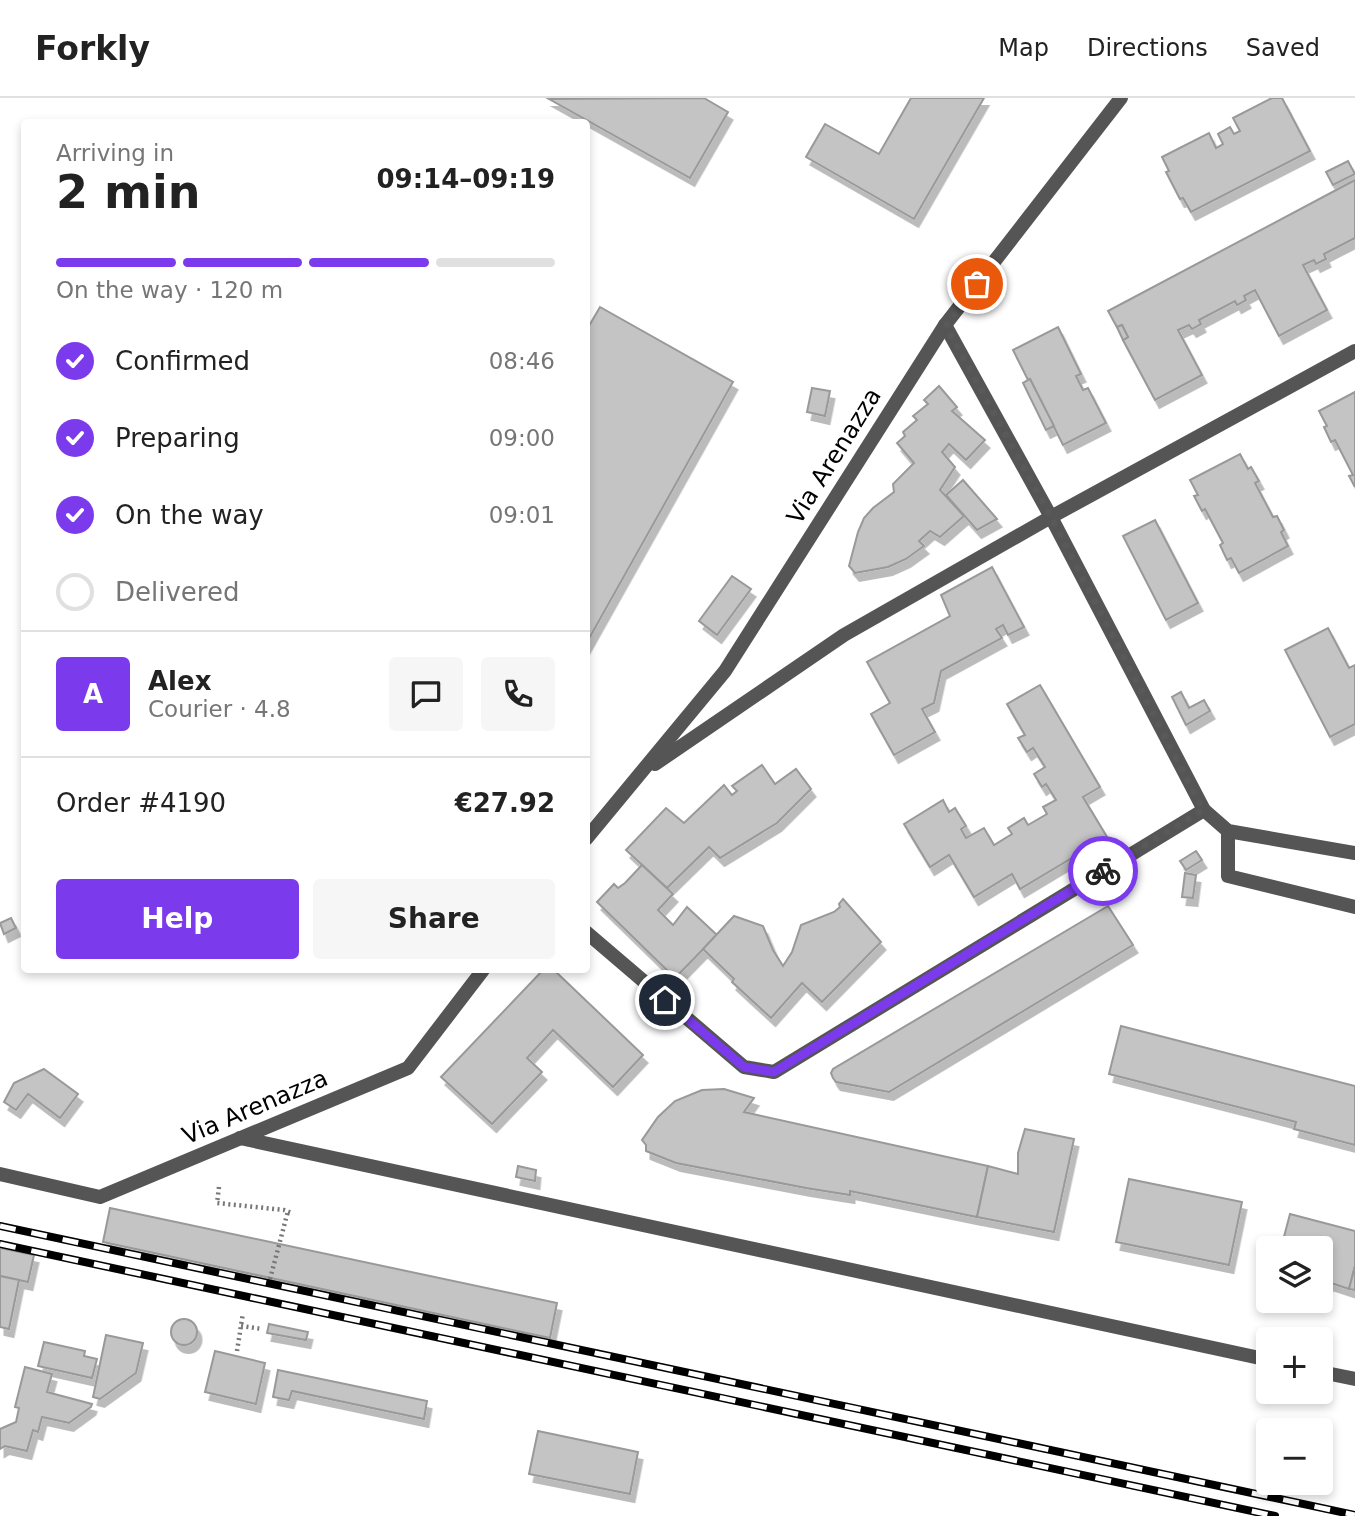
<!DOCTYPE html>
<html lang="en">
<head>
<meta charset="utf-8">
<style>
	:root { --surface:#fff; --page:#f6f6f6; --text:#222; --muted:#767676; --line:#e0e0e0; --accent:#7c3aed }
	body { margin:0; font-family:"DejaVu Sans",sans-serif; background:var(--page); color:var(--text); height:100vh; display:flex; flex-direction:column; font-size:26px; white-space:nowrap }
	* { box-sizing:border-box; margin:0 }
	p { font-size:23px; color:var(--muted) }
	.icon { flex:none; width:38px; height:38px; fill:none; stroke:currentColor; stroke-width:2; stroke-linecap:round; stroke-linejoin:round }
	.map { position:relative; flex:1; overflow:hidden }
	.sheet { position:absolute; left:21px; top:21px; width:569px; height:854px; display:flex; flex-direction:column; background:var(--surface); border-radius:7px; box-shadow:0 4px 10px #0003 }
	.sheet>* { flex:none }
	.tools { position:absolute; left:1256px; top:1138px; display:grid; gap:14px }
	.tools a { display:grid; place-items:center; width:77px; height:77px; border-radius:7px; background:var(--surface); box-shadow:0 4px 10px #0003; font-size:35px }
	.pin { position:absolute; display:grid; place-items:center; width:60px; height:60px; color:#fff; margin:-30px; border:4px solid #fff; border-radius:50%; box-shadow:0 2px 7px #0007 }
	.courier { position:absolute; display:grid; place-items:center; width:70px; height:70px; margin:-35px; border:5px solid #7c3aed; border-radius:50%; background:#fff; color:#222; box-shadow:0 2px 9px #0007 }
	.headline em { font-style:normal; font-weight:800 }
	.headline div { display:flex; flex-direction:column-reverse }
	.headline { display:flex; align-items:center; justify-content:space-between; height:119px; padding:0 35px }
	h1 { font-size:46px; font-weight:800; line-height:52px }
	.bar { display:grid; grid-template-columns:repeat(4,1fr); gap:10px 7px; align-content:center; height:84px; padding:0 35px }
	.bar i { height:9px; border-radius:5px; background:var(--line) }
	.bar .on { background:var(--accent) }
	.bar p { grid-column:span 4 }
	.line { display:flex; align-items:center; gap:18px; padding:0 35px; border-top:2px solid var(--line) }
	.line div { flex:1 }
	.round { display:grid; place-items:center; flex:none; width:74px; height:74px; border-radius:7px; background:var(--page) }
	ol { padding:0 35px; list-style:none }
	li { display:flex; align-items:center; gap:21px; height:77px }
	li p { margin-inline-start:auto }
	li .icon { padding:7px; border-radius:50%; background:var(--accent); color:#fff; stroke-width:4 }
	li:last-child { color:var(--muted) }
	li i { width:38px; height:38px; border:4px solid var(--line); border-radius:50% }
	.action { display:flex; gap:14px; margin-top:auto; padding:14px 35px }
	.action a { flex:1; height:80px; border-radius:7px; background:var(--accent); color:#fff; font-size:28px; font-weight:800; line-height:80px; text-align:center }
	.action a+a { background:var(--page); color:var(--text) }
	header { display:flex; align-items:center; gap:42px; box-sizing:border-box; height:98px; padding:0 35px; background:var(--surface); border-bottom:2px solid var(--line) }
	header strong { font-size:33px }
	nav { display:flex; gap:38px; margin-inline-start:auto; font-size:24px }
	.map>svg:first-child { display:block }
	.building { fill:#c4c4c4; stroke:#999; stroke-width:2; filter:url(#shadow) }
	.lines { fill:none; stroke-linecap:round; stroke-linejoin:round }
	.path { stroke:#777; stroke-width:4.5; stroke-dasharray:2 3.5; stroke-linecap:butt }
	.service { stroke:#555; stroke-width:14 }
	.minor { stroke:#555; stroke-width:14 }
	.rail-casing { stroke:#000; stroke-width:8 }
	.rail { stroke:#fff; stroke-width:5; stroke-dasharray:16; stroke-linecap:butt }
	.done { stroke:#595959; stroke-width:7; stroke-dasharray:0 12.6 }
	.route { stroke:#7c3aed; stroke-width:9 }
	.labels { text-anchor:middle; dominant-baseline:central; stroke-width:5; stroke-linejoin:round; paint-order:stroke }
	.street-label { font-size:24px; fill:#000; stroke:#fff }
</style>
</head>
<body>
<header>
<strong>Forkly</strong>
<nav><a>Map</a><a>Directions</a><a>Saved</a></nav>
</header>
<div class="map">
<svg width="1355" height="1418" viewBox="0 0 1355 1418">
	<defs>
		<filter id="shadow"><feDropShadow dx="4.5" dy="8" stdDeviation="0" flood-color="#0004"/></filter>
	</defs>
	<rect width="100%" height="100%" fill="#fff"/>
	<!-- building -->
	<g class="building">
		<path d="M704,0l24,14 -38,66 -141,-79z"/>
		<path d="M911,0h73l-70,121 -108,-62 19,-33 54,30z"/>
		<path d="M1272,0h10l28,53 -119,61 -8,-14 -3,1 -14,-27 3,-1 -7,-14 47,-24 7,15 7,-4 -5,-10 12,-7 4,7 6,-3 -7,-13z"/>
		<path d="M1348,63l7,13 -22,11 -7,-13z"/>
		<path d="M1355,82v58l-31,16 2,5 -10,5 -2,-4 -11,5 24,45 -48,26 -24,-46 -11,6 2,4 -9,5 -2,-4 -36,19 2,4 -9,5 -3,-4 -11,5 24,45 -47,25 -32,-60 5,-3 -6,-12 -5,2 -9,-16z"/>
		<path d="M600,209l133,75 -147,262v-313z"/>
		<path d="M1122,227l6,12 -5,3 -6,-13z"/>
		<path d="M1058,229l23,47 -5,2 7,14 5,-2 18,35 -43,22 -33,-66 -2,1 -15,-30z"/>
		<path d="M1030,281l24,47 -8,4 -23,-47z"/>
		<path d="M939,288l18,21 -5,4 33,29 -19,20 -17,-16 -7,8 13,15 -15,23 24,26 -24,21 -10,-6 -11,10 5,5 -18,13 -18,8 -33,6 -6,-7 9,-34 6,-14 9,-10 21,-16 -1,-8 21,-21 -17,-20 8,-7 -2,-4 14,-12 -4,-4 15,-12 -4,-4z"/>
		<path d="M812,290l18,3 -5,25 -18,-4z"/>
		<path d="M1355,294v95l-6,-11 4,-1 -18,-35 -4,2 -7,-15 3,-1 -8,-15z"/>
		<path d="M1240,356l8,15 3,-2 8,14 -4,2 18,34 4,-1 7,14 -3,2 7,14 -49,27 -8,-15 -4,2 -7,-15 3,-2 -18,-34 -3,2 -8,-15 4,-1 -8,-15z"/>
		<path d="M963,382l34,39 -20,11 -31,-35z"/>
		<path d="M1155,422l43,83 -32,17 -43,-84z"/>
		<path d="M992,469l32,60 -16,8 -5,-10 -7,4 6,9 -61,33 -7,32 -12,6 13,23 -41,23 -23,-41 19,-11 -23,-41 83,-46 -9,-21z"/>
		<path d="M732,478l19,13 -34,46 -18,-14z"/>
		<path d="M1328,530l21,40 6,-3v59l-25,13 -45,-87z"/>
		<path d="M1040,587l60,102 -17,10 24,40 -87,52 -8,-15 -38,23 -25,-42 -19,12 -26,-43 39,-24 6,12 6,-4 11,18 -5,3 5,9 18,-10 10,17 18,-11 -4,-6 16,-10 4,7 19,-11 -4,-7 13,-7 -10,-16 -4,3 -8,-13 11,-7 -12,-19 -6,4 -9,-14 7,-3 -18,-31z"/>
		<path d="M1181,594l8,16 15,-8 6,11 -24,14 -14,-28z"/>
		<path d="M762,667l13,19 21,-15 15,20 -34,34 -57,35 -11,-11 -42,41 -41,-38 40,-42 18,15 40,-38 8,10 5,-4 -5,-5z"/>
		<path d="M1196,753l6,9 -16,10 -6,-9z"/>
		<path d="M642,767l31,29 -15,16 15,15 14,-18 30,28 -42,43 -78,-76 17,-18 4,4 7,-5z"/>
		<path d="M1185,775l11,2 -3,23 -11,-1z"/>
		<path d="M843,801l38,43 -59,60 -20,-19 -31,35 -39,-36 2,-3 -31,-30 31,-33 29,10 10,24 10,16 9,-14 9,-27 33,-13 6,-5 -1,-3z"/>
		<path d="M1108,808l25,39 -244,147 -53,-10 -3,-4 -2,-5 2,-4z"/>
		<path d="M11,820l5,10 -12,6 -4,-11z"/>
		<path d="M543,872h11l89,85 -30,32 -60,-57 -26,28 15,14 -50,52 -51,-47z"/>
		<path d="M1121,928l234,60v59l-61,-16 2,-7 -187,-48z"/>
		<path d="M44,971l34,25 -18,24 -32,-24 -12,16 -12,-8 10,-19z"/>
		<path d="M724,991l30,9 -10,14 244,54 -11,51 -127,-26v4l-44,-7 -130,-25 -30,-12v-6l-4,-5 16,-23 17,-16 27,-11z"/>
		<path d="M1025,1031l49,10 -20,93 -77,-15 11,-51 30,8v-21z"/>
		<path d="M518,1068l18,4 -1,11 -19,-4z"/>
		<path d="M1129,1081l113,23 -13,63 -113,-23z"/>
		<path d="M110,1110l447,95 -7,35 -447,-96z"/>
		<path d="M1290,1116l65,17v35l-6,23 -21,-7 -2,7 -5,-1v-40h-40z"/>
		<path d="M0,1150l34,7 -6,27 -28,-6z"/>
		<path d="M1355,1168v24l-6,-1z"/>
		<path d="M0,1178l19,4 -10,49 -9,-2z"/>
		<circle cx="184" cy="1234" r="13"/>
		<path d="M269,1226l39,8 -2,8 -39,-7z"/>
		<path d="M106,1237l37,8 -7,30 -36,26 -7,-2z"/>
		<path d="M44,1244l41,9 -1,5 13,3 -5,19 -54,-12z"/>
		<path d="M215,1253l50,12 -9,41 -51,-12z"/>
		<path d="M25,1269l27,7 -5,18 45,12 -1,3 -22,16 -27,-6 -4,15 -5,-2 -6,21 -22,-5 -5,3v-20l16,-7 3,-14 -4,-1z"/>
		<path d="M278,1272l149,31 -3,18 -132,-28 -3,9 -16,-3z"/>
		<path d="M538,1333l100,21 -8,42 -101,-20z"/>
	</g>
	<g class="lines">
		<!-- path -->
		<g class="path">
			<path d="M219,1089l-2,16 67,7 8,3"/>
			<path d="M270,1181l18,-68"/>
			<path d="M241,1228l21,3"/>
			<path d="M237,1253l6,-38"/>
		</g>
		<!-- service -->
		<path class="service" d="M1228,733v45l127,31"/>
		<!-- minor -->
		<g class="minor">
			<path d="M945,227l106,192 153,293 24,21 127,22"/>
			<path d="M655,666l189,-129 207,-118 304,-166"/>
			<path d="M586,741l139,-168 220,-346 176,-227"/>
			<path d="M586,834l158,135 30,5 430,-262"/>
			<path d="M240,1040l1029,222"/>
			<path d="M0,1076l100,23 308,-129 75,-98"/>
			<path d="M1321,1274l34,7"/>
		</g>
		<defs>
			<g id="rail">
				<path d="M0,1128l1355,289"/>
				<path d="M0,1146l1275,272"/>
			</g>
		</defs>
		<!-- rail casing -->
		<use href="#rail" class="rail-casing"/>
		<!-- rail -->
		<use href="#rail" class="rail"/>
	</g>
	<g class="lines">
		<!-- done -->
		<path class="done" d="M977,186l-31,42 105,191 152,293 -100,61"/>
		<!-- route -->
		<path class="route" d="M665,902l79,67 30,5 329,-201"/>
	</g>
	<g class="labels">
		<!-- street labels -->
		<g class="street-label">
			<text transform="translate(834 358) rotate(-58)">Via Arenazza</text>
			<text transform="translate(255 1009) rotate(-23)">Via Arenazza</text>
		</g>
	</g>
</svg>
<div class="tools">
<a><svg class="icon" aria-label="layers" viewBox="0 0 24 24"><path d="M12 4l9 5-9 5-9-5zM3 14l9 5 9-5"/></svg></a>
<a>+</a>
<a>−</a>
</div>
<div class="pin" style="left:977px;top:186px;background:#ea580c"><svg class="icon" aria-label="bag" viewBox="0 0 24 24"><path d="M5 8h14l-1 12H6zM9 8a3 3 0 0 1 6 0"/></svg></div>
<div class="pin" style="left:665px;top:902px;background:#1f2937"><svg class="icon" aria-label="home" viewBox="0 0 24 24"><path d="M3 11l9-7 9 7M6 9v11h12V9"/></svg></div>
<div class="courier" style="left:1103px;top:773px"><svg class="icon" aria-label="bike" viewBox="0 0 24 24"><circle cx="6" cy="16" r="4"/><circle cx="18" cy="16" r="4"/><path d="M6 16l4-8h5l3 8M10 8l3 8H6M13 5h3"/></svg></div>
<section class="sheet">
<div class="headline"><div><h1>2 min</h1><p>Arriving in</p></div><em>09:14–09:19</em></div>
<div class="bar"><i class="on"></i><i class="on"></i><i class="on"></i><i></i><p>On the way · 120 m</p></div>
<ol>
<li><svg class="icon" aria-label="check" viewBox="0 0 24 24"><path d="M5 12l5 5 9-10"/></svg>Confirmed<p>08:46</p></li>
<li><svg class="icon" aria-label="check" viewBox="0 0 24 24"><path d="M5 12l5 5 9-10"/></svg>Preparing<p>09:00</p></li>
<li><svg class="icon" aria-label="check" viewBox="0 0 24 24"><path d="M5 12l5 5 9-10"/></svg>On the way<p>09:01</p></li>
<li><i></i>Delivered</li>
</ol>
<div class="line" style="height:126px"><b class="round" style="background:var(--accent);color:#fff">A</b><div><b>Alex</b><p>Courier · 4.8</p></div><a class="round"><svg class="icon" aria-label="chat" viewBox="0 0 24 24"><path d="M4 5h16v11H9l-5 4z"/></svg></a><a class="round"><svg class="icon" aria-label="phone" viewBox="0 0 24 24"><path d="M5 4h4l2 5-3 2q2 4 5 5l2-3 5 2v4C11 20 4 13 5 4z"/></svg></a></div>
<div class="line" style="height:91px"><div>Order #4190</div><b>€27.92</b></div>
<div class="action"><a>Help</a><a>Share</a></div>
</section>
</div>
</body>
</html>
